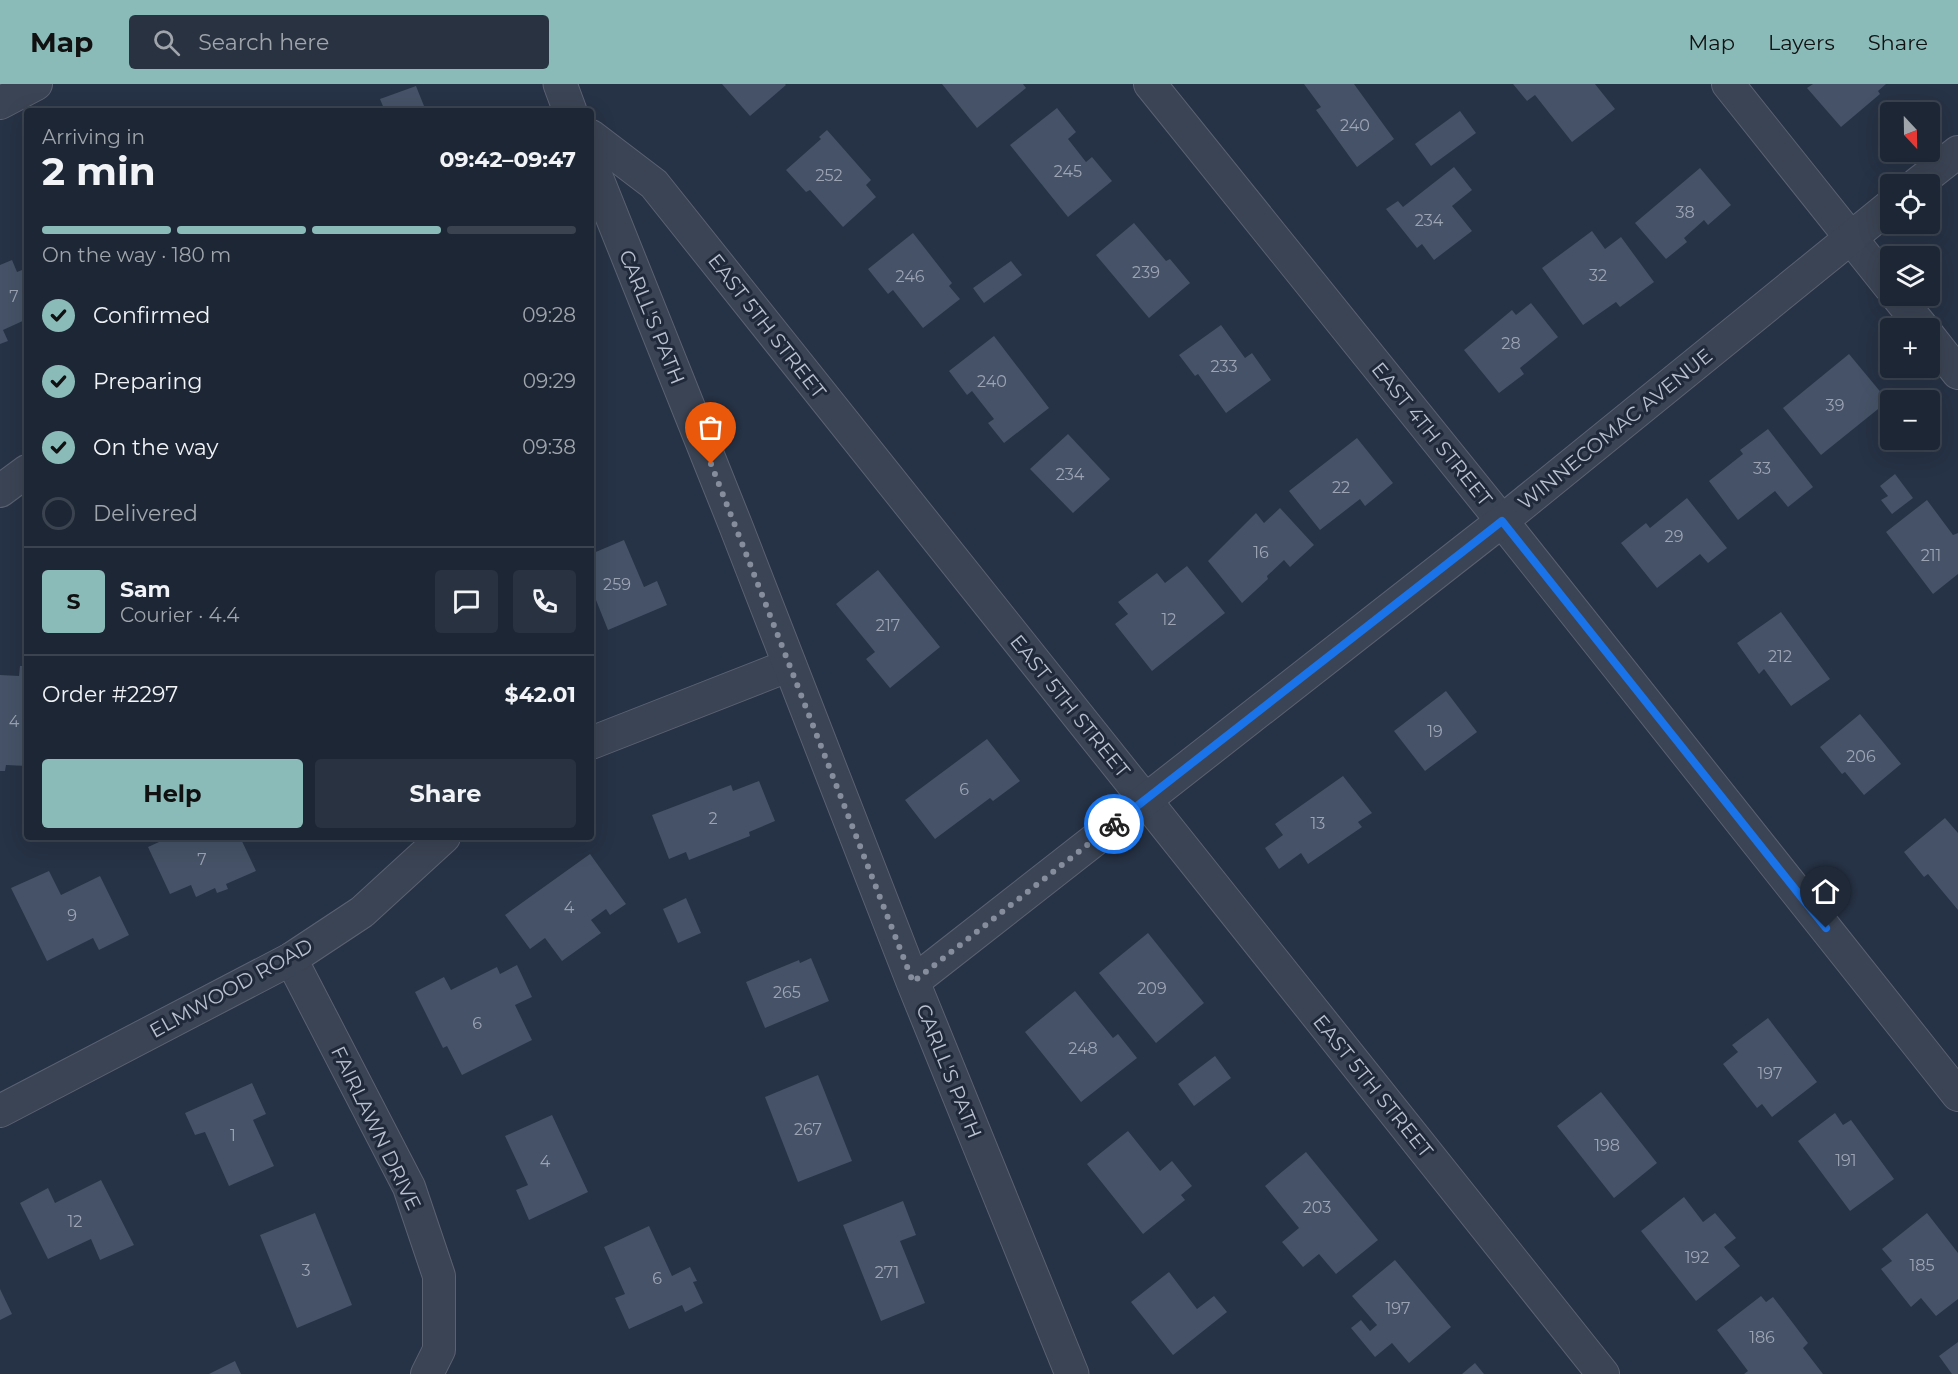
<!DOCTYPE html>
<html lang="en">
<head>
<meta charset="utf-8">
<style>
	:root { --surface:#1c2634; --page:#293240; --text:#f1f3f6; --muted:#a0a5ac; --line:#3a434f; --accent:#8bbbb9 }
	body { margin:0; font-family:Montserrat,sans-serif; background:var(--page); color:var(--text); height:100vh; display:flex; flex-direction:column; font-size:22px; white-space:nowrap }
	* { box-sizing:border-box; margin:0 }
	p { font-size:20px; color:var(--muted) }
	.icon { flex:none; width:33px; height:33px; fill:none; stroke:currentColor; stroke-width:2; stroke-linecap:round; stroke-linejoin:round }
	.map { position:relative; flex:1; overflow:hidden }
	.details { position:absolute; left:24px; top:24px; width:570px; height:732px; display:flex; flex-direction:column; background:var(--surface); border-radius:6px; box-shadow:0 6px 24px #0002,0 0 0 2px var(--line) }
	.details>* { flex:none }
	.needle { width:39px; rotate:158deg }
	.controls { position:absolute; left:1880px; top:18px; display:grid; gap:12px }
	.controls a { display:grid; place-items:center; width:60px; height:60px; border-radius:6px; background:var(--surface); box-shadow:0 6px 24px #0002,0 0 0 2px var(--line); font-size:30px }
	.pin { position:absolute; display:grid; place-items:center; width:51px; height:51px; color:#fff; margin:-62px -26px; border-radius:50% 50% 50% 0; rotate:-45deg; box-shadow:0 0 6px #0007 }
	.pin .icon { rotate:45deg }
	.courier { position:absolute; display:grid; place-items:center; width:60px; height:60px; margin:-30px; border:4px solid #1a73e8; border-radius:50%; background:#fff; color:#222; box-shadow:0 2px 8px #0007 }
	.summary em { font-style:normal; font-weight:700 }
	.summary div { display:flex; flex-direction:column-reverse }
	.summary { display:flex; align-items:center; justify-content:space-between; height:102px; padding:0 18px }
	h1 { font-size:39px; font-weight:700; line-height:45px }
	.bar { display:grid; grid-template-columns:repeat(4,1fr); gap:9px 6px; align-content:center; height:72px; padding:0 18px }
	.bar i { height:8px; border-radius:4px; background:var(--line) }
	.bar .current { background:var(--accent) }
	.bar p { grid-column:span 4 }
	.line { display:flex; align-items:center; gap:15px; padding:0 18px; border-top:2px solid var(--line) }
	.line div { flex:1 }
	.round { display:grid; place-items:center; flex:none; width:63px; height:63px; border-radius:6px; background:var(--page) }
	ol { padding:0 18px; list-style:none }
	li { display:flex; align-items:center; gap:18px; height:66px }
	li p { margin-inline-start:auto }
	li .icon { padding:6px; border-radius:50%; background:var(--accent); color:#111; stroke-width:4 }
	li:last-child { color:var(--muted) }
	li i { width:33px; height:33px; border:3px solid var(--line); border-radius:50% }
	.action { display:flex; gap:12px; margin-top:auto; padding:12px 18px }
	.action a { flex:1; height:69px; border-radius:6px; background:var(--accent); color:#111; font-size:24px; font-weight:700; line-height:69px; text-align:center }
	.action a+a { background:var(--page); color:var(--text) }
	header { display:flex; align-items:center; gap:36px; box-sizing:border-box; height:84px; padding:0 30px; background:var(--accent); color:#111 }
	header strong { font-size:28px }
	nav { display:flex; gap:33px; margin-inline-start:auto; font-size:21px }
	.search { width:420px; height:54px; background:var(--page); display:flex; align-items:center; gap:15px; box-sizing:border-box; padding:0 21px; border-radius:6px; color:var(--muted); font-size:22px }
	.map>svg:first-child { display:block }
	.building { fill:#455267 }
	.lines { fill:none; stroke-linecap:round; stroke-linejoin:round }
	.minor-casing { stroke:#5a6272; stroke-width:34 }
	.tertiary-casing { stroke:#5a6272; stroke-width:35 }
	.minor { stroke:#3b4454; stroke-width:32 }
	.tertiary { stroke:#3b4454; stroke-width:33 }
	.done { stroke:#868e9e; stroke-width:6; stroke-dasharray:0 10.8 }
	.route { stroke:#1a73e8; stroke-width:8 }
	.labels { text-anchor:middle; dominant-baseline:central; stroke-width:6; stroke-linejoin:round; paint-order:stroke }
	.number-label { font-size:16px; fill:#9ca4b4 }
	.street-label { font-size:20px; fill:#b9c0ce; stroke:#1f293a }
</style>
</head>
<body>
<header>
<strong>Map</strong>
<div class="search"><svg class="icon" aria-label="search" viewBox="0 0 24 24"><circle cx="10" cy="10" r="6"/><path d="M15 15l6 6"/></svg>Search here</div>
<nav><a>Map</a><a>Layers</a><a>Share</a></nav>
</header>
<div class="map">
<svg width="1958" height="1290" viewBox="0 0 1958 1290">
	<rect width="100%" height="100%" fill="#263245"/>
	<!-- building -->
	<g class="building">
		<path d="M722,0h63l1,1 -36,31z"/>
		<path d="M942,0h81l3,4 -49,40z"/>
		<path d="M1304,0h50l40,55 -37,28 -41,-57 5,-3z"/>
		<path d="M1513,0h82l20,25 -43,33 -37,-47 -8,6z"/>
		<path d="M1813,0h73l-8,7 2,3 -39,33 -34,-39z"/>
		<path d="M416,2l10,25h-41l-5,-12z"/>
		<path d="M1057,24l19,24 -8,7 18,23 6,-5 20,24 -44,36 -58,-72z"/>
		<path d="M1460,27l16,22 -45,33 -16,-22z"/>
		<path d="M827,46l44,50 -5,5 10,12 -33,30 -33,-37 -4,2 -20,-22 35,-31 -2,-2z"/>
		<path d="M1454,83l18,23 -20,16 20,25 -38,29 -12,-16 -5,4 -31,-39 12,-8 5,6z"/>
		<path d="M1700,84l31,37 -23,20 -4,-5 -20,18 3,4 -21,17 -31,-36z"/>
		<path d="M1134,139l32,38 4,-2 20,24 -41,35 -53,-63z"/>
		<path d="M1592,147l13,18 16,-12 33,45 -34,25 -4,-5 -33,23 -41,-57z"/>
		<path d="M913,149l39,50 -3,3 11,13 -37,29 -30,-38 -5,4 -20,-25z"/>
		<path d="M12,176l5,12 10,-4v51l-24,11 5,11 -8,3v-79z"/>
		<path d="M1011,177l11,14 -38,28 -11,-15z"/>
		<path d="M1531,219l27,34 -38,31 4,6 -25,19 -35,-43 48,-40 4,5z"/>
		<path d="M1221,241l24,33 7,-5 19,27 -45,33 -28,-39 -3,2 -16,-21z"/>
		<path d="M994,252l55,72 -45,35 -16,-20 6,-4 -22,-28 -5,4 -18,-24z"/>
		<path d="M1849,270l39,47 -67,54 -38,-47z"/>
		<path d="M1768,345l45,58 -25,20 -13,-16 -37,29 -29,-39 34,-27 -3,-4z"/>
		<path d="M1068,350l42,45 -37,34 -43,-44z"/>
		<path d="M1357,354l36,45 -28,23 -5,-7 -40,31 -31,-39z"/>
		<path d="M1895,390l18,24 -21,16 -11,-14 7,-4 -8,-10z"/>
		<path d="M1687,414l40,50 -19,15 -8,-9 -43,34 -36,-45 25,-20 4,5z"/>
		<path d="M1927,416l26,35 5,-2v41l-25,20 -47,-62z"/>
		<path d="M1280,424l34,37 -24,22 -6,-7 -17,16 1,3 -26,24 -34,-42 48,-48 8,10z"/>
		<path d="M624,456l20,47 13,-6 10,24 -59,25 -14,-35 -3,1v-42z"/>
		<path d="M1187,482l38,47 -73,58 -37,-47 13,-10 -10,-12 39,-29 8,10z"/>
		<path d="M878,486l62,77 -50,41 -24,-29 9,-7 -39,-48z"/>
		<path d="M1781,528l49,67 -39,27 -27,-37 -5,5 -22,-31z"/>
		<path d="M20,582h7v100l-21,-1 -1,6h-5v-96l19,1z"/>
		<path d="M1446,607l31,41 -52,39 -31,-40z"/>
		<path d="M1860,630l41,50 -37,31 -19,-23 -3,2 -22,-27z"/>
		<path d="M987,655l33,42 -27,20 -3,-3 -55,41 -30,-39z"/>
		<path d="M1343,692l29,37 -14,9 4,5 -54,37 -7,-11 -22,16 -14,-21 18,-13 -8,-11z"/>
		<path d="M759,697l16,40 -26,11 1,4 -61,24 -3,-8 -17,7 -17,-44 79,-30 2,6z"/>
		<path d="M1945,734l13,15v77l-30,-36 -4,3 -20,-25z"/>
		<path d="M170,753h70l16,34 -30,13 2,5 -11,4 -2,-5 -19,9 -5,-12 -21,9 -22,-47z"/>
		<path d="M590,770l36,50 -16,11 -4,-6 -15,11 10,13 -39,28 -17,-23 -15,11 -25,-34z"/>
		<path d="M49,787l12,24 39,-19 29,59 -30,15 -6,-12 -46,23 -36,-73z"/>
		<path d="M686,814l15,35 -23,10 -15,-34z"/>
		<path d="M1148,849l56,70 -48,40 -57,-70z"/>
		<path d="M811,874l18,43 -64,27 -19,-46 53,-22 1,3z"/>
		<path d="M517,881l15,32 -17,8 17,35 -70,35 -15,-29 -4,2 -28,-56 29,-15 7,13 46,-23 3,7z"/>
		<path d="M1075,907l38,47 5,-4 19,24 -56,44 -56,-70z"/>
		<path d="M1768,934l49,64 -45,35 -10,-13 -5,4 -34,-44 15,-12 -6,-7z"/>
		<path d="M1215,972l16,22 -37,28 -16,-22z"/>
		<path d="M818,991l34,86 -54,21 -33,-85z"/>
		<path d="M252,999l14,31 -13,6 21,46 -45,20 -24,-54 -10,3 -10,-22z"/>
		<path d="M1601,1008l56,71 -43,35 -57,-72z"/>
		<path d="M1835,1029l8,12 8,-5 43,59 -44,32 -52,-70z"/>
		<path d="M552,1031l36,77 -59,28 -13,-30 12,-5 -23,-49z"/>
		<path d="M1128,1047l32,40 12,-10 20,25 -11,9 4,5 -42,34 -56,-70z"/>
		<path d="M1306,1068l72,88 -42,34 -17,-20 -16,13 -21,-25 17,-14 -34,-42z"/>
		<path d="M101,1096l33,65 -34,15 -9,-21 -43,20 -28,-56 28,-15 7,15z"/>
		<path d="M1684,1113l19,25 12,-9 21,25 -12,9 16,19 -44,35 -55,-70z"/>
		<path d="M903,1117l13,34 -16,6 25,62 -44,18 -38,-96z"/>
		<path d="M315,1129l37,92 -55,23 -37,-93z"/>
		<path d="M1927,1129l31,40v46l-22,17 -15,-18 -10,9 -30,-38 11,-8 -10,-12z"/>
		<path d="M649,1142l23,50 18,-9 7,14 -4,1 10,21 -18,9 -3,-7 -53,24 -14,-31 10,-4 -21,-47z"/>
		<path d="M1395,1176l56,67 -42,36 -17,-20 -17,14 -24,-29 10,-8 9,11 7,-6 -25,-29z"/>
		<path d="M1169,1188l28,37 17,-13 13,16 -54,43 -42,-53z"/>
		<path d="M0,1205l12,25 -12,6z"/>
		<path d="M1761,1212l5,6 7,-5 35,46 -5,5 20,26h-79l4,-3 -31,-41z"/>
		<path d="M1958,1258v32h-6l-13,-18z"/>
		<path d="M235,1277l6,13h-32z"/>
		<path d="M1475,1279l9,11h-22z"/>
	</g>
	<g class="lines">
		<defs>
			<g id="minor">
				<path d="M1150,0l352,437 456,574"/>
				<path d="M1728,0l162,203"/>
				<path d="M0,19l36,-19"/>
				<path d="M591,52l63,48 949,1190"/>
				<path d="M1917,100l41,-32"/>
				<path d="M1897,212l26,32"/>
				<path d="M1929,252l29,37"/>
				<path d="M0,407l27,-20"/>
				<path d="M591,659l199,-78"/>
				<path d="M291,875l118,228 30,89v74l-12,24"/>
				<path d="M913,898l589,-461 388,-315"/>
				<path d="M0,1027l291,-152 71,-47 82,-75"/>
			</g>
			<g id="tertiary">
				<path d="M560,0l10,27"/>
				<path d="M591,80l144,360 178,458 159,392"/>
			</g>
		</defs>
		<!-- minor casing -->
		<use href="#minor" class="minor-casing"/>
		<!-- tertiary casing -->
		<use href="#tertiary" class="tertiary-casing"/>
		<!-- minor -->
		<use href="#minor" class="minor"/>
		<!-- tertiary -->
		<use href="#tertiary" class="tertiary"/>
	</g>
	<g class="lines">
		<!-- done -->
		<path class="done" d="M711,380l202,518 201,-158"/>
		<!-- route -->
		<path class="route" d="M1114,740l388,-303 324,407"/>
	</g>
	<g class="labels">
		<!-- number labels -->
		<g class="number-label">
			<text x="1355" y="41">240</text>
			<text x="1068" y="87">245</text>
			<text x="829" y="91">252</text>
			<text x="1685" y="128">38</text>
			<text x="1429" y="136">234</text>
			<text x="1146" y="188">239</text>
			<text x="1598" y="191">32</text>
			<text x="910" y="192">246</text>
			<text x="14" y="212">7</text>
			<text x="1511" y="259">28</text>
			<text x="1224" y="282">233</text>
			<text x="992" y="297">240</text>
			<text x="1835" y="321">39</text>
			<text x="1762" y="384">33</text>
			<text x="1070" y="390">234</text>
			<text x="1341" y="403">22</text>
			<text x="1674" y="452">29</text>
			<text x="1261" y="468">16</text>
			<text x="1931" y="471">211</text>
			<text x="617" y="500">259</text>
			<text x="1169" y="535">12</text>
			<text x="888" y="541">217</text>
			<text x="1780" y="572">212</text>
			<text x="14" y="637">4</text>
			<text x="1435" y="647">19</text>
			<text x="1861" y="672">206</text>
			<text x="964" y="705">6</text>
			<text x="713" y="734">2</text>
			<text x="1318" y="739">13</text>
			<text x="202" y="775">7</text>
			<text x="569" y="823">4</text>
			<text x="72" y="831">9</text>
			<text x="1152" y="904">209</text>
			<text x="787" y="908">265</text>
			<text x="477" y="939">6</text>
			<text x="1083" y="964">248</text>
			<text x="1770" y="989">197</text>
			<text x="808" y="1045">267</text>
			<text x="233" y="1051">1</text>
			<text x="1607" y="1061">198</text>
			<text x="1846" y="1076">191</text>
			<text x="545" y="1077">4</text>
			<text x="1317" y="1123">203</text>
			<text x="75" y="1137">12</text>
			<text x="1697" y="1173">192</text>
			<text x="1922" y="1181">185</text>
			<text x="306" y="1186">3</text>
			<text x="887" y="1188">271</text>
			<text x="657" y="1194">6</text>
			<text x="1398" y="1224">197</text>
			<text x="1762" y="1253">186</text>
		</g>
		<!-- street labels -->
		<g class="street-label">
			<text transform="translate(652 233) rotate(68)">CARLL'S PATH</text>
			<text transform="translate(767 242) rotate(52)">EAST 5TH STREET</text>
			<text transform="translate(1615 345) rotate(-39)">WINNECOMAC AVENUE</text>
			<text transform="translate(1432 350) rotate(51)">EAST 4TH STREET</text>
			<text transform="translate(1070 622) rotate(51)">EAST 5TH STREET</text>
			<text transform="translate(231 904) rotate(-29)">ELMWOOD ROAD</text>
			<text transform="translate(949 987) rotate(68)">CARLL'S PATH</text>
			<text transform="translate(1373 1002) rotate(51)">EAST 5TH STREET</text>
			<text transform="translate(376 1044) rotate(64)">FAIRLAWN DRIVE</text>
		</g>
	</g>
</svg>
<div class="controls">
<a><svg class="needle" viewBox="-14 -14 28 28"><path d="M0-13l5 13h-10z" fill="#e53935"/><path d="M0 13l5-13h-10z" fill="#a0a5ac"/></svg></a>
<a><svg class="icon" aria-label="locate" viewBox="0 0 24 24"><circle cx="12" cy="12" r="6"/><path d="M12 2v4M12 18v4M2 12h4M18 12h4"/></svg></a>
<a><svg class="icon" aria-label="layers" viewBox="0 0 24 24"><path d="M12 4l9 5-9 5-9-5zM3 14l9 5 9-5"/></svg></a>
<a>+</a>
<a>−</a>
</div>
<div class="pin" style="left:711px;top:380px;background:#ea580c"><svg class="icon" aria-label="bag" viewBox="0 0 24 24"><path d="M5 8h14l-1 12H6zM9 8a3 3 0 0 1 6 0"/></svg></div>
<div class="pin" style="left:1826px;top:844px;background:#1f2937"><svg class="icon" aria-label="home" viewBox="0 0 24 24"><path d="M3 11l9-7 9 7M6 9v11h12V9"/></svg></div>
<div class="courier" style="left:1114px;top:740px"><svg class="icon" aria-label="bike" viewBox="0 0 24 24"><circle cx="6" cy="16" r="4"/><circle cx="18" cy="16" r="4"/><path d="M6 16l4-8h5l3 8M10 8l3 8H6M13 5h3"/></svg></div>
<section class="details">
<div class="summary"><div><h1>2 min</h1><p>Arriving in</p></div><em>09:42–09:47</em></div>
<div class="bar"><i class="current"></i><i class="current"></i><i class="current"></i><i></i><p>On the way · 180 m</p></div>
<ol>
<li><svg class="icon" aria-label="check" viewBox="0 0 24 24"><path d="M5 12l5 5 9-10"/></svg>Confirmed<p>09:28</p></li>
<li><svg class="icon" aria-label="check" viewBox="0 0 24 24"><path d="M5 12l5 5 9-10"/></svg>Preparing<p>09:29</p></li>
<li><svg class="icon" aria-label="check" viewBox="0 0 24 24"><path d="M5 12l5 5 9-10"/></svg>On the way<p>09:38</p></li>
<li><i></i>Delivered</li>
</ol>
<div class="line" style="height:108px"><b class="round" style="background:var(--accent);color:#111">S</b><div><b>Sam</b><p>Courier · 4.4</p></div><a class="round"><svg class="icon" aria-label="chat" viewBox="0 0 24 24"><path d="M4 5h16v11H9l-5 4z"/></svg></a><a class="round"><svg class="icon" aria-label="phone" viewBox="0 0 24 24"><path d="M5 4h4l2 5-3 2q2 4 5 5l2-3 5 2v4C11 20 4 13 5 4z"/></svg></a></div>
<div class="line" style="height:78px"><div>Order #2297</div><b>$42.01</b></div>
<div class="action"><a>Help</a><a>Share</a></div>
</section>
</div>
</body>
</html>
